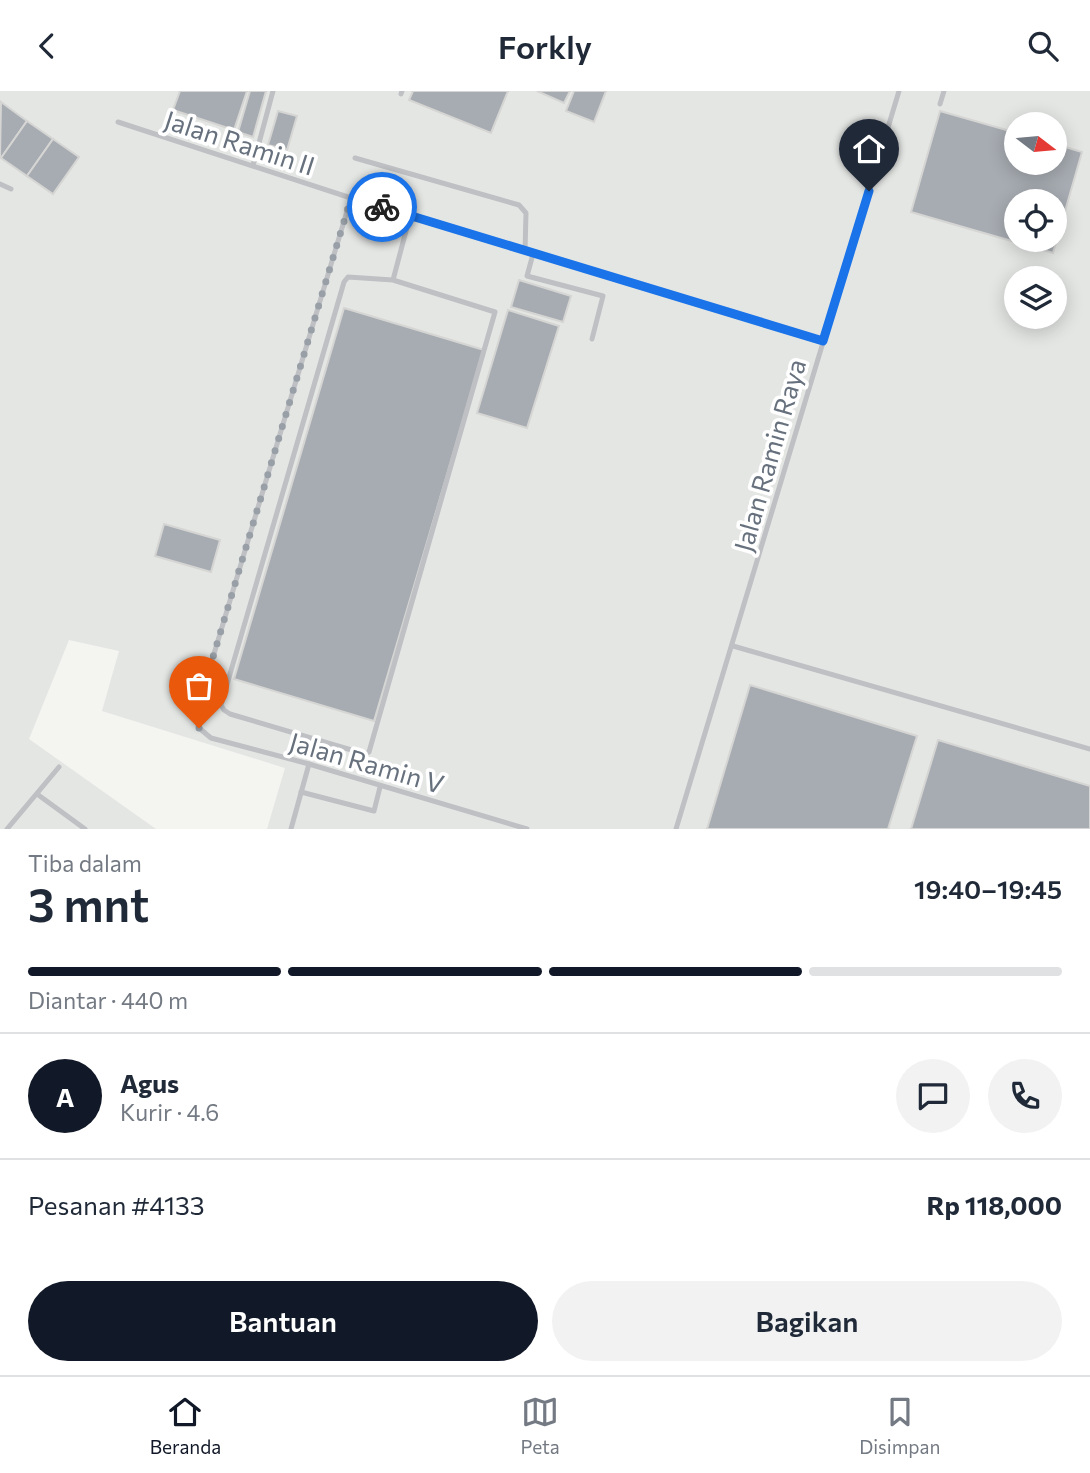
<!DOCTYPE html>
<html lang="id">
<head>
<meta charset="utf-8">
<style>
	:root { --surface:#fff; --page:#f2f2f3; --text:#1f2937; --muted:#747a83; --line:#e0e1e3; --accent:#111827 }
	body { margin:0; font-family:Commissioner,sans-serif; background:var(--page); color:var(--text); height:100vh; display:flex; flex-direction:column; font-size:26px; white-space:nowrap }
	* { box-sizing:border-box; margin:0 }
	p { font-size:23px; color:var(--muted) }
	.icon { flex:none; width:38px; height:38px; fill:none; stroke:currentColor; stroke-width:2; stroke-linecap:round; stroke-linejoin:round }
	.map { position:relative; height:738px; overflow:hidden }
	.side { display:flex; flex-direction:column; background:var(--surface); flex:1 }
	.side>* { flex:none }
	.needle { width:46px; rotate:106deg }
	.buttons { position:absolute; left:1004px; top:21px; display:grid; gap:14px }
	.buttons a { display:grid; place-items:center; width:63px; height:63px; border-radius:50%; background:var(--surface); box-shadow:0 4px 18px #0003; font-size:35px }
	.pin { position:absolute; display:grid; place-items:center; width:60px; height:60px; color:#fff; margin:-72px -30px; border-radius:50% 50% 50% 0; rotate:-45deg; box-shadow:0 0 7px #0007 }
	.pin .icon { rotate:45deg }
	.courier { position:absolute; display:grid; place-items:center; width:70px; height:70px; margin:-35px; border:5px solid #1a73e8; border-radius:50%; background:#fff; color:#222; box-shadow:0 2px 9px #0007 }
	.overview em { font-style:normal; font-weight:600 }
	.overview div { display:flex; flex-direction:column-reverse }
	.overview { display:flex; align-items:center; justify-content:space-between; height:119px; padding:0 28px }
	h1 { font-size:46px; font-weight:600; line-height:52px }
	.bar { display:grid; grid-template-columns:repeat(4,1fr); gap:10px 7px; align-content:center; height:84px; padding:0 28px }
	.bar i { height:9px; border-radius:5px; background:var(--line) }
	.bar .selected { background:var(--accent) }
	.bar p { grid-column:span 4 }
	.line { display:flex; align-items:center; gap:18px; padding:0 28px; border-top:2px solid var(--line) }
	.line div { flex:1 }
	.round { display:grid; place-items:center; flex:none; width:74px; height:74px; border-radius:37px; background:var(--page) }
	.action { display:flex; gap:14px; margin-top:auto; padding:14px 28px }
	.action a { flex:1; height:80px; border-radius:42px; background:var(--accent); color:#fff; font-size:28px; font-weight:600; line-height:80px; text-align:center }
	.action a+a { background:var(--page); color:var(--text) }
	header { display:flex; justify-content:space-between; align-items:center; height:91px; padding:0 28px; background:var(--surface); font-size:32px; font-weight:600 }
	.menu { display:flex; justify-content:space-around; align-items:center; height:98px; border-top:2px solid var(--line); background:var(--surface); font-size:19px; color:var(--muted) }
	.menu a { display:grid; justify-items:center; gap:4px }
	.menu .selected { color:var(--accent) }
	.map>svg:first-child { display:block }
	.built { fill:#e4e6e4; fill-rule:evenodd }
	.building { fill:#a7acb2; stroke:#d5d5d3; stroke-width:2; fill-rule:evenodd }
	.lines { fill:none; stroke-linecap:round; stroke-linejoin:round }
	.lane { stroke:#bec0c4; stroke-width:5 }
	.done { stroke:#989fa6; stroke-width:7; stroke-dasharray:0 12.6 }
	.route { stroke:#1a73e8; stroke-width:9 }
	.labels { text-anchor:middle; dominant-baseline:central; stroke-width:7; stroke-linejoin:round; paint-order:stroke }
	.street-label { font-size:26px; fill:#67717e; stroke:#fff }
</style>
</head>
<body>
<header><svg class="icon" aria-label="back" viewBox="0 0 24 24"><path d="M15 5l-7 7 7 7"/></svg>Forkly<svg class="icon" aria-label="search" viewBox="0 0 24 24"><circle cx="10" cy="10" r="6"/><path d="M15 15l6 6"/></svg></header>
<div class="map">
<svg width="1090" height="738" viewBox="0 0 1090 738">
	<rect width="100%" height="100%" fill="#f4f4f1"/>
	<!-- built -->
	<path class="built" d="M0,0h1090v738h-823l18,-61 -183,-57 17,-60 -50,-11 -40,99 127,90h-156zM1017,33h38v39h-38zM1017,110h38v39h-38zM1017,187h38v39h-38z"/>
	<!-- building -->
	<g class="building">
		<path d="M180,0h67l-13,39 -61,-20z"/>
		<path d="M250,0h16l-13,46 -15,-5z"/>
		<path d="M413,0h95l-17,42 -82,-33z"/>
		<path d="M537,0h33l-6,12z"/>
		<path d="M574,0h32l-12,31 -28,-11z"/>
		<path d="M1,11l26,19 -26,37 -1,-1z"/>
		<path d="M278,20l19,5 -10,34 -19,-5z"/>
		<path d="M940,20l77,22v30h38v-19l27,8 -29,101 -142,-41zM1017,110h38v39h-38z"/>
		<path d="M27,30l26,18 -26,37 -26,-18z"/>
		<path d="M53,48l26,18 -26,37 -26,-18z"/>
		<path d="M519,189l52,16 -8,26 -52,-15z"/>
		<path d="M344,217l140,42 -110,371 -140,-42z"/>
		<path d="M508,219l51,16 -32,102 -50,-15z"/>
		<path d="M164,433l56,16 -9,32 -56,-16z"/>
		<path d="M750,594l167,51 -29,93h-181z"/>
		<path d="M938,649l152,46v43h-179z"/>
	</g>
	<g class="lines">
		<!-- lane -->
		<g class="lane">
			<path d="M401,3l1,-3"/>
			<path d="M940,13l4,-13"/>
			<path d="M118,31l233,76 472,143"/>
			<path d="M355,67l164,47 7,8 -1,38"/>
			<path d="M253,74l20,-74"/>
			<path d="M0,93l11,5"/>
			<path d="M351,107l-156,519 4,11 12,10 98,26 218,65"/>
			<path d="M533,163l-6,22 76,20 -11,43"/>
			<path d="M393,189l102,32 -126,440 -4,2 -135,-40 -6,-4 -3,-5 123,-423 4,-5 45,3 17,-64"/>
			<path d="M733,555l357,103"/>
			<path d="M301,701l73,19 6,-24"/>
			<path d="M37,703l48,35"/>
			<path d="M7,738l52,-62"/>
			<path d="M291,738l18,-65"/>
			<path d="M676,738l223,-738"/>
		</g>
	</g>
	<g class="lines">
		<!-- done -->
		<path class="done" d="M199,637l-4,-11 156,-519 31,9"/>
		<!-- route -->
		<path class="route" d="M382,116l441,134 46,-150"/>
	</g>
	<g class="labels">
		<!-- street labels -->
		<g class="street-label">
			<text transform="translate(240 51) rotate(18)">Jalan Ramin II</text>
			<text transform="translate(769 364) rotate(-74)">Jalan Ramin Raya</text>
			<text transform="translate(367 671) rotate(16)">Jalan Ramin V</text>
		</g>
	</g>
</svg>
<div class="buttons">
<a><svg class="needle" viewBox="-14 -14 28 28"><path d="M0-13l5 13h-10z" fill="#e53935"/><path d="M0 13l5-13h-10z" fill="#747a83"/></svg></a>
<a><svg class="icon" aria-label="locate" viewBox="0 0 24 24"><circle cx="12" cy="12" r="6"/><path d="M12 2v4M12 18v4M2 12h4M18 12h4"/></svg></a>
<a><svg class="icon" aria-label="layers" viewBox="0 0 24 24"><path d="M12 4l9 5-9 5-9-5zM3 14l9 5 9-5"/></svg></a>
</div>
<div class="pin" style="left:199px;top:637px;background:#ea580c"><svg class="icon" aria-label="bag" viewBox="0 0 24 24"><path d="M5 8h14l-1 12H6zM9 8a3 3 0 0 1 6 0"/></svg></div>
<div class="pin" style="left:869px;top:100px;background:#1f2937"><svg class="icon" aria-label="home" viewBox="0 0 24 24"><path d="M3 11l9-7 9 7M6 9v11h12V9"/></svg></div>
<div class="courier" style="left:382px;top:116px"><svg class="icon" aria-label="bike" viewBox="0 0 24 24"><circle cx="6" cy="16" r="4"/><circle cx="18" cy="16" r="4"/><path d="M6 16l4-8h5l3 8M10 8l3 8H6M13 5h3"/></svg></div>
</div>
<section class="side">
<div class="overview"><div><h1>3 mnt</h1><p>Tiba dalam</p></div><em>19:40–19:45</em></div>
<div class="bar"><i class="selected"></i><i class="selected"></i><i class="selected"></i><i></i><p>Diantar · 440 m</p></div>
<div class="line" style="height:126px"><b class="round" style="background:var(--accent);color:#fff">A</b><div><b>Agus</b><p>Kurir · 4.6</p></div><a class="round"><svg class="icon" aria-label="chat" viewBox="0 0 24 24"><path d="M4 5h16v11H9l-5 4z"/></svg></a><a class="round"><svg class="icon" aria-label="phone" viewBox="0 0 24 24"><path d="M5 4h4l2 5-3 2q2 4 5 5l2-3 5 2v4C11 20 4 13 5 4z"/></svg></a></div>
<div class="line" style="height:91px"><div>Pesanan #4133</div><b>Rp 118,000</b></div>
<div class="action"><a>Bantuan</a><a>Bagikan</a></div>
</section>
<nav class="menu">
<a class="selected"><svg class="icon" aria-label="home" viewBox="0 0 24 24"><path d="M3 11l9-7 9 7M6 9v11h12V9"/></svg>Beranda</a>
<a><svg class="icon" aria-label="map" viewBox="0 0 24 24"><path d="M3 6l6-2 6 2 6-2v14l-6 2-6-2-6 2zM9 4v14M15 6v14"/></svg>Peta</a>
<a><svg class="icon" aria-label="saved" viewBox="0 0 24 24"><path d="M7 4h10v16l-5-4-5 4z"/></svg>Disimpan</a>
</nav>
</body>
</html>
